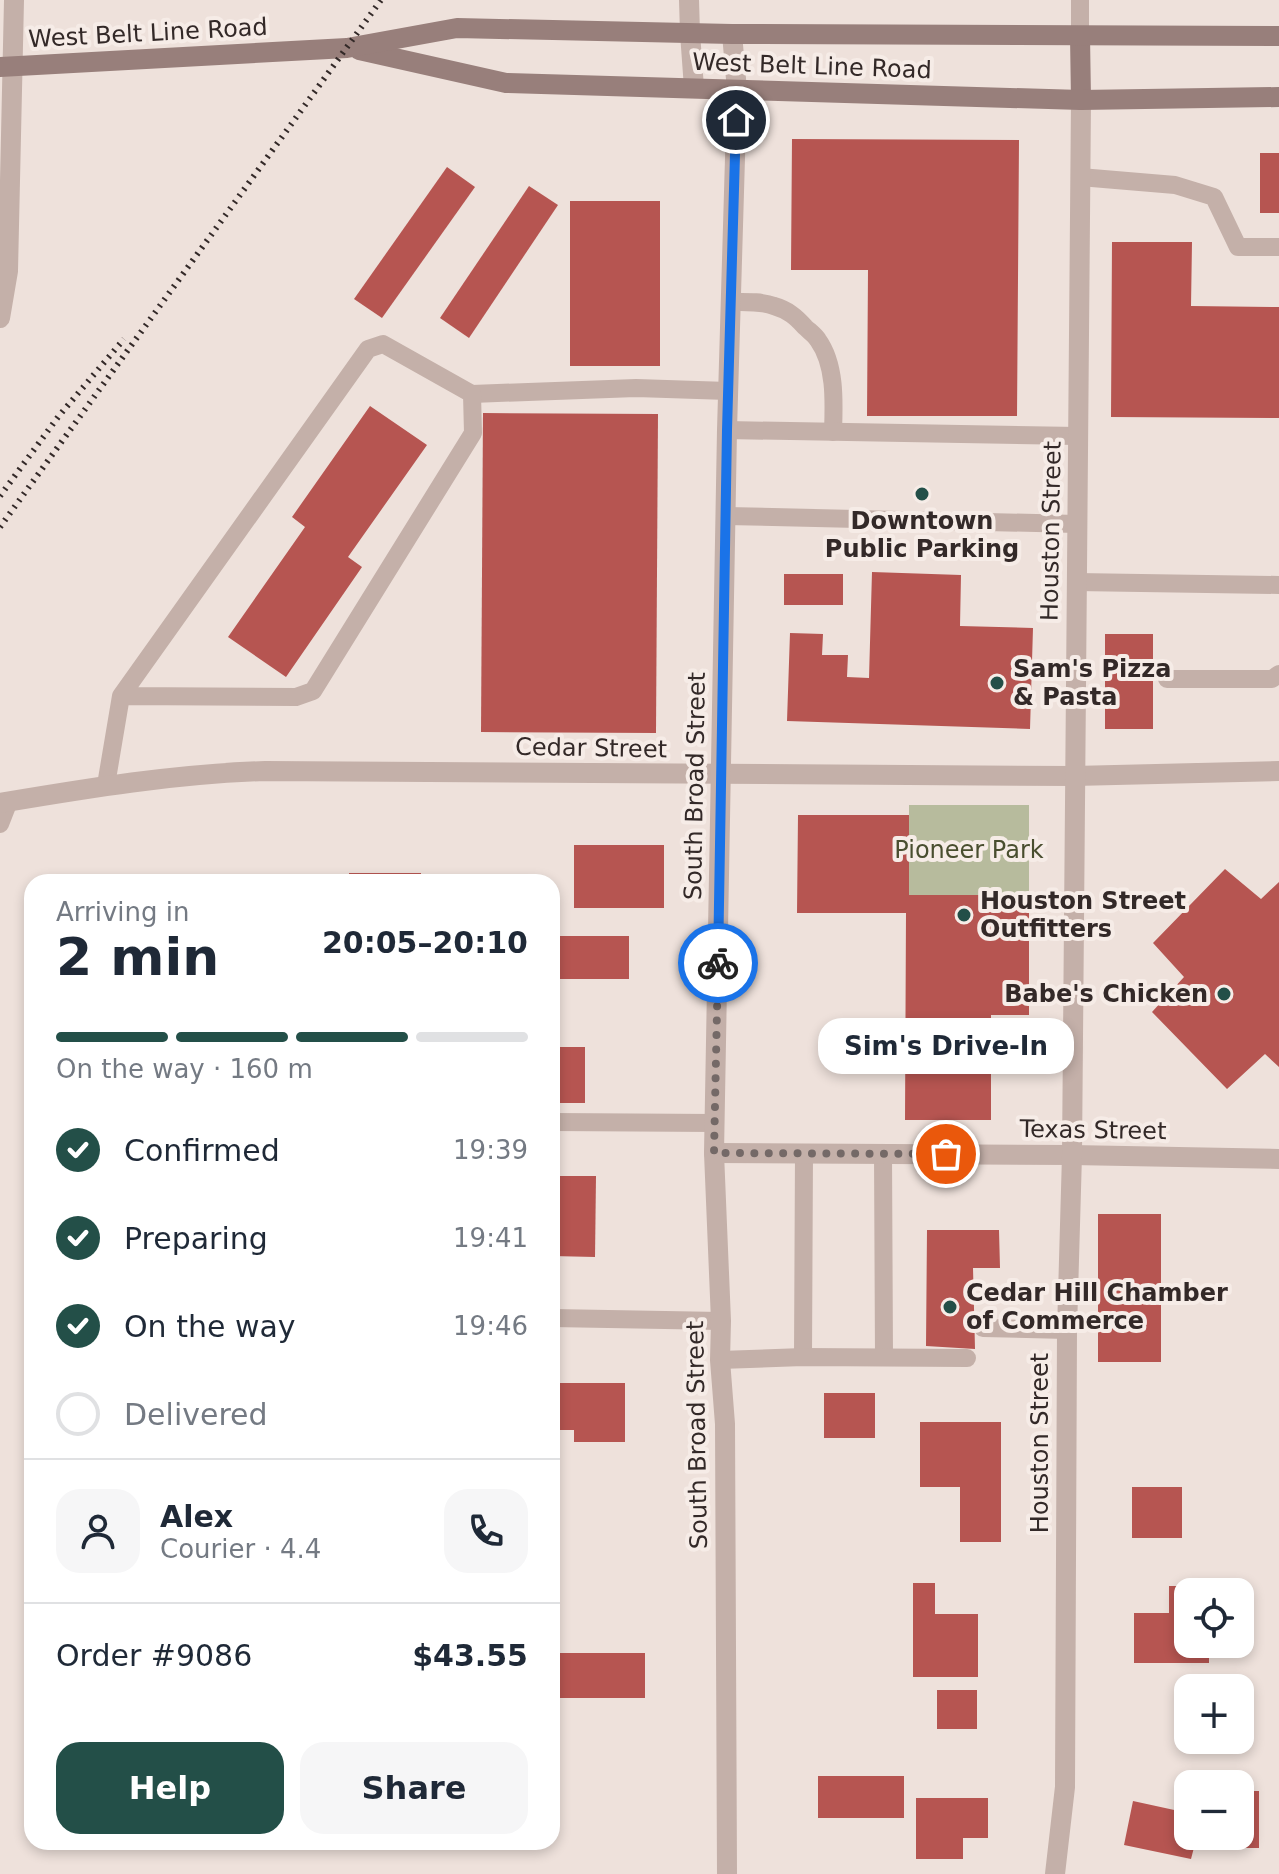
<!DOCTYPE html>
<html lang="en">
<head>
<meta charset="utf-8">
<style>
	:root { --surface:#fff; --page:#f6f6f7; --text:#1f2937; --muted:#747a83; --line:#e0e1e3; --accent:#234f48 }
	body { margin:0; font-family:"DejaVu Sans",sans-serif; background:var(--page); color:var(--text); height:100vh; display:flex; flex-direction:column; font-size:30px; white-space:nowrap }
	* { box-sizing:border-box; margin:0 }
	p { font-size:26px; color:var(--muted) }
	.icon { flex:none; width:44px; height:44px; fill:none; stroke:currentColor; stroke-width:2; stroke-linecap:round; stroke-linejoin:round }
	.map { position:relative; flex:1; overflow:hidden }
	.sheet { position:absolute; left:24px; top:874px; width:536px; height:976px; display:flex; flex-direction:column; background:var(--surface); border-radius:24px; box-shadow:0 4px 12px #0003 }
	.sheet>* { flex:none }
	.fabs { position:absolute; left:1174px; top:1578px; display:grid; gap:16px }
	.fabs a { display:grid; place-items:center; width:80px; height:80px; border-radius:16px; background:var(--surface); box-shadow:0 4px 12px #0003; font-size:40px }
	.pin { position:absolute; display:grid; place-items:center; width:68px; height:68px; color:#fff; margin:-34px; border:4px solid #fff; border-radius:50%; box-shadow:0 2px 8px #0007 }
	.courier { position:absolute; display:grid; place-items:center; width:80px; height:80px; margin:-40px; border:6px solid #1a73e8; border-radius:50%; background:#fff; color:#222; box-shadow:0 2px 10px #0007 }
	.bubble { position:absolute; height:56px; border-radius:24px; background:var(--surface); box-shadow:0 4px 12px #0003; font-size:26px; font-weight:700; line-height:56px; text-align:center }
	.overview em { font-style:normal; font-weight:700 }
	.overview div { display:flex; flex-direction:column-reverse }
	.overview { display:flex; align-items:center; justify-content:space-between; height:136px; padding:0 32px }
	h1 { font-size:52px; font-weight:700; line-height:60px }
	.bar { display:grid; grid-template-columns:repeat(4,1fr); gap:12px 8px; align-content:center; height:96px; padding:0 32px }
	.bar i { height:10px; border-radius:6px; background:var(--line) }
	.bar .active { background:var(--accent) }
	.bar p { grid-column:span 4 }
	.line { display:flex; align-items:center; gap:20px; padding:0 32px; border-top:2px solid var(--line) }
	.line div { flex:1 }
	.round { display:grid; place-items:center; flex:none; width:84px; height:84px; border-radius:24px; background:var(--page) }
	ol { padding:0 32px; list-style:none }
	li { display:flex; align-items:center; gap:24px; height:88px }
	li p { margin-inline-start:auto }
	li .icon { padding:8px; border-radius:50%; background:var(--accent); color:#fff; stroke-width:4 }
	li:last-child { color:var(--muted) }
	li i { width:44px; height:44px; border:4px solid var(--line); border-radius:50% }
	.button { display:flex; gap:16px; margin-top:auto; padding:16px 32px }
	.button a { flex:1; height:92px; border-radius:24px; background:var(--accent); color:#fff; font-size:32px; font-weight:700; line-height:92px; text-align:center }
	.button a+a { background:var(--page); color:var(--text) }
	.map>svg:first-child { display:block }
	.green { fill:#b7bb9d }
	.building { fill:#b65551 }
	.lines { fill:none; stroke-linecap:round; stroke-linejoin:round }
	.service { stroke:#c4b0a9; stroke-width:18 }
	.minor { stroke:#c4b0a9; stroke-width:20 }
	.secondary { stroke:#987f7b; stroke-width:20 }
	.rail { stroke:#332928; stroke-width:6; stroke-dasharray:2 6; stroke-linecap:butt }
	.done { stroke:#746967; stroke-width:8; stroke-dasharray:0 14.4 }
	.route { stroke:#1a73e8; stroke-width:10 }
	.poi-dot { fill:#234f48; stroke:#f6ece7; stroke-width:3 }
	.labels { text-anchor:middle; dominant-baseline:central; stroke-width:8; stroke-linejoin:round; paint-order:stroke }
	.street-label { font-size:24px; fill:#332928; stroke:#f6ece7 }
	.poi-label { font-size:24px; font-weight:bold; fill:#332928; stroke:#f6ece7; text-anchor:start }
	.park-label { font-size:24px; fill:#494e2f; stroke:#f6ece7 }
</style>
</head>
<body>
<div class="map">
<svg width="1279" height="1874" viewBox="0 0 1279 1874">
	<rect width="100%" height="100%" fill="#eee1db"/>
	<!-- green -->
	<path class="green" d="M909,805h120v90l-120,1z"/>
	<!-- building -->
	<g class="building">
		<path d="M792,139l227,1 -2,276h-150l1,-146h-77z"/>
		<rect x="1260" y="153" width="19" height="60"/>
		<path d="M447,167l28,20 -93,131 -28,-19z"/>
		<path d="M529,186l29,19 -89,133 -29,-20z"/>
		<rect x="570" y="201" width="90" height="165"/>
		<path d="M1112,242h80l-1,64 88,1v111l-168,-1z"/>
		<path d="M370,406l57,39 -79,112 14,10 -76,110 -58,-40 77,-110 -13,-10z"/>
		<path d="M483,413l175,1 -2,319 -175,-1z"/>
		<path d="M872,572l89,3 -1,51 73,2 -3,101 -243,-8 3,-88 33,1 -1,21h26l-1,22 22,1z"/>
		<rect x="784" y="574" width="59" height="31"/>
		<rect x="1105" y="634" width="48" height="95"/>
		<path d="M798,815h111v80h120v120h-38v105h-86l1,-207h-109z"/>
		<rect x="574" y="845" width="90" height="63"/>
		<path d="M1225,869l36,30 18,-17v185l-14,-13 -38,35 -75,-77 32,-35 -31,-34z"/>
		<rect x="349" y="873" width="72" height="9"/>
		<rect x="239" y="877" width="71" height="5"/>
		<rect x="557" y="936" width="72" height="43"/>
		<rect x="552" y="1047" width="33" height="56"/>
		<path d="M552,1176h44l-1,81 -43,-1z"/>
		<rect x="1098" y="1214" width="63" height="148"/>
		<path d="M927,1230h72l1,38h-27l2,81 -49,-3z"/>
		<path d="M552,1383h73v59h-51v-12h-22z"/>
		<rect x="824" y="1393" width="51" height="45"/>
		<path d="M920,1422h81v120h-41v-55h-40z"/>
		<rect x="1132" y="1487" width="50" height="51"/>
		<path d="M913,1583h22v31h43v63h-65z"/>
		<path d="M1169,1586h20l-1,58h21v19h-75v-50h35z"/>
		<rect x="558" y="1653" width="87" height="45"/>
		<rect x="937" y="1690" width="40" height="39"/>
		<rect x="818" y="1776" width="86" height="42"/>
		<path d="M1240,1791h19v57h-54v-12h35z"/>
		<path d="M916,1798h72v40h-25v21h-47z"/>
		<path d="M1133,1801l55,12v23h9l-6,23 -67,-14z"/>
	</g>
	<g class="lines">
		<!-- service -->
		<g class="service">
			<path d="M1080,36v-36"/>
			<path d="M1080,177l95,8 39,12 24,50h41"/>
			<path d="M731,302c14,0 30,-1 43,4 14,4 22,11 31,21 4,4 10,8 13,13 18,25 16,63 15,92"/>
			<path d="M472,394l164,-6 92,3"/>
			<path d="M727,430l351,6"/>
			<path d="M726,516l351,8"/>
			<path d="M1076,582l203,3"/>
			<path d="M1167,679h105l7,-5"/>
			<path d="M106,785l15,-89 247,-347 15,-5 89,50 1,39 -160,258 -17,6 -175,-1"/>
			<path d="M0,824l9,-23"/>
			<path d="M552,1122l163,1"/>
			<path d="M883,1154l1,203"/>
			<path d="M552,1318l169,3"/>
			<path d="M983,1328l84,2"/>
			<path d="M803,1357l1,-204"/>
			<path d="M720,1360l83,-3 164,1"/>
		</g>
		<!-- minor -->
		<g class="minor">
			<path d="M689,0l1,33 4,55"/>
			<path d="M0,318l8,-47 6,-271"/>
			<path d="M0,803c89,-15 175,-29 265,-32l809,5 205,-5"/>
			<path d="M714,1153l358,2 207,4"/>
			<path d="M727,1874l-2,-450 -5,-64 1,-39 -7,-168 13,-723 10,-340 -5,-56"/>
			<path d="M1055,1874l10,-87 2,-457 5,-175 9,-1055"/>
		</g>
		<!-- secondary -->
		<g class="secondary">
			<path d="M1080,36l1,64"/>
			<path d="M359,50l147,33 575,17 198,-3"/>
			<path d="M0,67l347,-19 110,-20 275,6 547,2"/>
		</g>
		<!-- rail -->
		<g class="rail">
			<path d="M0,496l58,-79 66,-78"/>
			<path d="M0,527l381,-527"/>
		</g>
	</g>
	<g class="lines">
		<!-- done -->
		<path class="done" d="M718,963l-4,190 232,1"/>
		<!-- route -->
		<path class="route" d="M718,963l9,-533 9,-310"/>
	</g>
	<!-- markers -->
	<g class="poi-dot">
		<circle cx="922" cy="494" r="8"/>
		<circle cx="997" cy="683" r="8"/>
		<circle cx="964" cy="915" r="8"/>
		<circle cx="1224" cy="994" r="8"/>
		<circle cx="950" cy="1307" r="8"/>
	</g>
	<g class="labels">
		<!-- street labels -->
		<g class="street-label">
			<text transform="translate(148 33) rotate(-3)">West Belt Line Road</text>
			<text transform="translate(812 66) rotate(2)">West Belt Line Road</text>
			<text transform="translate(1051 531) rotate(-89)">Houston Street</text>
			<text transform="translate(591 748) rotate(1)">Cedar Street</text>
			<text transform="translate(695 786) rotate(-89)">South Broad Street</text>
			<text transform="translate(1093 1130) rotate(1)">Texas Street</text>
			<text transform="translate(697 1435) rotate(-91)">South Broad Street</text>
			<text transform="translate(1040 1443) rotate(-90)">Houston Street</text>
		</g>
		<!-- poi labels -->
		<g class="poi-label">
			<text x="922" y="521" text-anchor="middle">Downtown<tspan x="922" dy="28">Public Parking</tspan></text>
			<text x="1013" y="669">Sam's Pizza<tspan x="1013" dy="28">&amp; Pasta</tspan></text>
			<text x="980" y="901">Houston Street<tspan x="980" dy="28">Outfitters</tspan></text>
			<text x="1208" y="994" text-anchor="end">Babe's Chicken</text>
			<text x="966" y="1293">Cedar Hill Chamber<tspan x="966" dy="28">of Commerce</tspan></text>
		</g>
		<!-- park labels -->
		<g class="park-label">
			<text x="969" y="850">Pioneer Park</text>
		</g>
	</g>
</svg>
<div class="fabs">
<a><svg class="icon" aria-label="locate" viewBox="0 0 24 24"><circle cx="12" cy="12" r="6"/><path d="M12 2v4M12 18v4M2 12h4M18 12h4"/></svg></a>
<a>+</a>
<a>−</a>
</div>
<div class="pin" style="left:946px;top:1154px;background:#ea580c"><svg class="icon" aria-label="bag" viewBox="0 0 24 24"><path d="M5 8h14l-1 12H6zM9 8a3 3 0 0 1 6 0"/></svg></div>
<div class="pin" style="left:736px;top:120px;background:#1f2937"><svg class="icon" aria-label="home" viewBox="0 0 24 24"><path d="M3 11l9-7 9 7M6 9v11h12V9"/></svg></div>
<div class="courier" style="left:718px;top:963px"><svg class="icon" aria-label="bike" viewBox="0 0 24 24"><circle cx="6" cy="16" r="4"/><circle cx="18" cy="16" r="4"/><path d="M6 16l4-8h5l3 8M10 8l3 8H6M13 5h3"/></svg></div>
<div class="bubble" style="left:818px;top:1018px;width:256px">Sim's Drive-In</div>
<section class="sheet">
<div class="overview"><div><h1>2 min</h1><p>Arriving in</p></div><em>20:05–20:10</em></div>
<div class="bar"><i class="active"></i><i class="active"></i><i class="active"></i><i></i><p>On the way · 160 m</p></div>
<ol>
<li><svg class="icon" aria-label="check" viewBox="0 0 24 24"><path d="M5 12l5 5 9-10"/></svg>Confirmed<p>19:39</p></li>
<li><svg class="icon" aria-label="check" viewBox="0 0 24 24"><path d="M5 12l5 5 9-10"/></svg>Preparing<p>19:41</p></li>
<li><svg class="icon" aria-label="check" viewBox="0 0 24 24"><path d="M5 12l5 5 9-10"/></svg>On the way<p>19:46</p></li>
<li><i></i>Delivered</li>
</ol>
<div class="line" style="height:144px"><a class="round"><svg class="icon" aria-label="person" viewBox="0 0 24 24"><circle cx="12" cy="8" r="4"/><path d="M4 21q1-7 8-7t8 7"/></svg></a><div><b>Alex</b><p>Courier · 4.4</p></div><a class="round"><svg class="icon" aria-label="phone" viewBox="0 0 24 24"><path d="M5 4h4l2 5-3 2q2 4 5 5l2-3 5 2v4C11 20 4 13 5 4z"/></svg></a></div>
<div class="line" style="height:104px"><div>Order #9086</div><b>$43.55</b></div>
<div class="button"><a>Help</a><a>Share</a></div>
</section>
</div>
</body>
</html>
